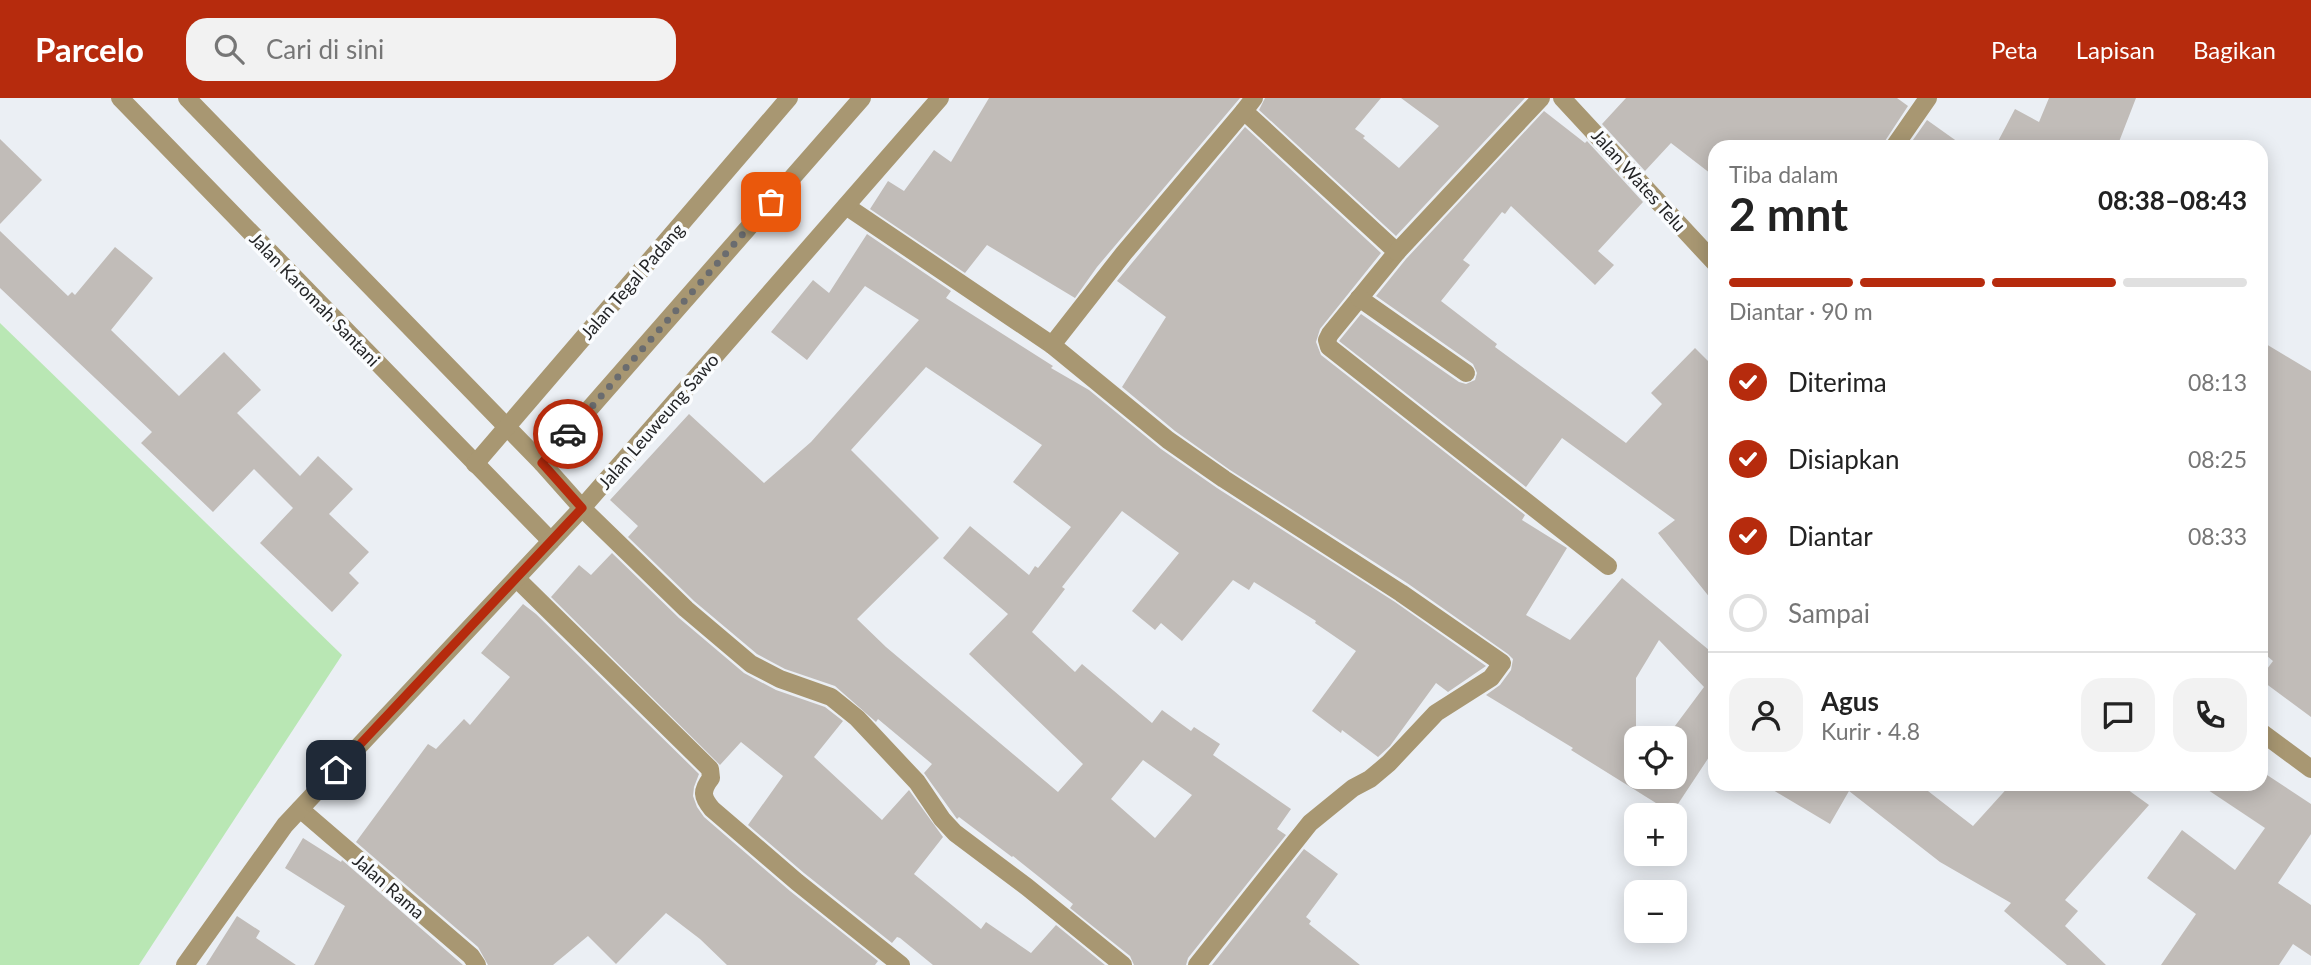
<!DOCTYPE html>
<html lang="id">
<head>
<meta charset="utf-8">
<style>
	:root { --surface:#fff; --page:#f2f2f2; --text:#222; --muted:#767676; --line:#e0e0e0; --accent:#b62b0d }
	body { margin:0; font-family:Lato,sans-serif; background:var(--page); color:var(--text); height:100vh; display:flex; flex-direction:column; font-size:26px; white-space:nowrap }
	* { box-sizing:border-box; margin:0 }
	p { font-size:23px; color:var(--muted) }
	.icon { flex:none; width:38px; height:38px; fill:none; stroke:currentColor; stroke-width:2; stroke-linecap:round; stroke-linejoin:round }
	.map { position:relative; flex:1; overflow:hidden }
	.drawer { position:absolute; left:1708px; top:42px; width:560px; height:651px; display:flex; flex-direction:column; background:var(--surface); border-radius:21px; box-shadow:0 4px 18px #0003 }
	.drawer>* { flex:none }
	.controls { position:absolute; left:1624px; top:628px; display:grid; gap:14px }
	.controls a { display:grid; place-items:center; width:63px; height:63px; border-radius:14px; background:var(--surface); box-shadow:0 4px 18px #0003; font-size:35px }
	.pin { position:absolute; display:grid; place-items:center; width:60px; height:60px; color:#fff; margin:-30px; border-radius:14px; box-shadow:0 4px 10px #0006 }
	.courier { position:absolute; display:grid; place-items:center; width:70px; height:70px; margin:-35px; border:5px solid #b62b0d; border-radius:50%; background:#fff; color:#222; box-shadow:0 2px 9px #0007 }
	.summary em { font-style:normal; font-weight:700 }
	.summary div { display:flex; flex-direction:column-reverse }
	.summary { display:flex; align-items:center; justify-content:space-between; height:119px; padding:0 21px }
	h1 { font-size:46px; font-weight:700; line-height:52px }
	.bar { display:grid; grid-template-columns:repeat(4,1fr); gap:10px 7px; align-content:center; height:84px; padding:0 21px }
	.bar i { height:9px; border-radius:5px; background:var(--line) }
	.bar .current { background:var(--accent) }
	.bar p { grid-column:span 4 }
	.line { display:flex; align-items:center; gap:18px; padding:0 21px; border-top:2px solid var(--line) }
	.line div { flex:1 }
	.round { display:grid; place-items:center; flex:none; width:74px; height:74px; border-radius:21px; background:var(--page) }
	ol { padding:0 21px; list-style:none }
	li { display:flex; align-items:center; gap:21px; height:77px }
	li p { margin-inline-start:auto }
	li .icon { padding:7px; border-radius:50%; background:var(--accent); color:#fff; stroke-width:4 }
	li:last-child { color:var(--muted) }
	li i { width:38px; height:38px; border:4px solid var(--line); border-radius:50% }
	header { display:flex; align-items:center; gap:42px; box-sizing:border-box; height:98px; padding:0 35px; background:var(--accent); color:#fff }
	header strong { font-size:33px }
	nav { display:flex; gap:38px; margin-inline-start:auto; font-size:24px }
	.search { width:490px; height:63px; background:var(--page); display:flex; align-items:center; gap:18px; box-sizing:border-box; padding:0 24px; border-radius:21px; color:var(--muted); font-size:26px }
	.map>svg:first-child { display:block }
	.green { fill:#b9e7b4 }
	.building { fill:#c1bcb8; fill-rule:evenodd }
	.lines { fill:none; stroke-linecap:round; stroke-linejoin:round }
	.minor { stroke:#a89772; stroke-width:18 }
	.done { stroke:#6a6c6f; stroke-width:7; stroke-dasharray:0 12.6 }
	.route { stroke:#b62b0d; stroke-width:9 }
	.labels { text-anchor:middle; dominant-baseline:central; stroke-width:7; stroke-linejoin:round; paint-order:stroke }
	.street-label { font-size:18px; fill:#242527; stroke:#fafcfe }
</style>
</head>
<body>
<header>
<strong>Parcelo</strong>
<div class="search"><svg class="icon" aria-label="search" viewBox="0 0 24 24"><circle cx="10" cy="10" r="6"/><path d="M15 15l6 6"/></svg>Cari di sini</div>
<nav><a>Peta</a><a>Lapisan</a><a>Bagikan</a></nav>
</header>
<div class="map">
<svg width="2311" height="867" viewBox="0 0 2311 867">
	<rect width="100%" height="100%" fill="#ebeff4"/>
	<!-- green -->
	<path class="green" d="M0,225l342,332 -203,310h-139z"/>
	<!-- building -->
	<g class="building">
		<path d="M989,0h251l-143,169 -22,31 -88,-53 -22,28 -95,-64 18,-28 16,10 30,-41 17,12z"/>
		<path d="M1265,0h116l-26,31 10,7 -2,2 36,30 40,-42 -38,-28h124l-129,138 -137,-126z"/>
		<path d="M1626,0h271l11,8 -23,35 -2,6h-168v30l-44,-34 -26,28 -43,-47z"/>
		<path d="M2049,0h87l-19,49h-122l20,-38 24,13z"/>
		<path d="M1544,13l41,32 2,-2 56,61 -45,49 16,14 -19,20 -84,-79 -6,8 -3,-2 -39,48 7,5 -29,36 56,43 -2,3 131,96 36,-39 -11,-11 44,-45 20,20v236l-57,-71 17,-13 -113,-82 -36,49 -187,-146 22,-27 98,68 7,2 9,-4 2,-7 -4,-9 -97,-68 30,-37z"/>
		<path d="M1927,22l38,27h-57z"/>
		<path d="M1245,29l136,126 -61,76 -4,13 5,13 204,160 -3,5 45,28 -41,67 44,25 52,-62 93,77v93l-43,65 -101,-63 2,-2 -87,-53 14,-10 11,-15 2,-11 -5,-5 -101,-71 -177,-113 -55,-39 -53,-44 44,-70 -49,-36zM1659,542l45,47 -38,51h9v39l-39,1v-100z"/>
		<path d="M0,41l42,41 -42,44z"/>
		<path d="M0,133l68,65 4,-4 3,3 40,-48 38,31 -42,52 68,66 45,-44 37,38 -24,23 63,63 18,-20 35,33 -24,25 40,38 -20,21 10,10 -27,29 -72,-69 33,-35 -39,-39 -41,43 -72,-69 11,-11 -152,-144z"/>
		<path d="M867,136l84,57 -5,7 107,68 -2,2 38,22 72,59 56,39 178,114 91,64 -38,26 -12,-9 -46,63 -12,11 -36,-27 -1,3 -29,-22 44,-60 -41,-28 1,-2 -62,-39 -5,8 -16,-10 -51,61 -21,-18 -6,7 -23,-19 47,-58 -57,-42 -60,76 3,2 -33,43 43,40 7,-8 70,59 10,-13 29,21 3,-4 26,17 -7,11 78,54 -14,20 9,6 -98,123 -2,7h-52l-4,-9 -60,-48 3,-4 -60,-48 -1,1 -53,-40 -2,2 -33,-46 8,-9 -54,-45 -2,3 -41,-36 -50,-17 -28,-15 -63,-53 -66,-64 10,-11 -28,-26 79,-86 75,69 47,-41 108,-122 -54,-34 -58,74 -36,-28 42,-52 16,13zM926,269l116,78 -29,37 58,45 -33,41 -3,-2 -6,9 -59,-49 -27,32 65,56 -39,40 114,110 -25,28 -172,-145 -29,-28 82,-81 -88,-88zM1143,662l49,35 -37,43 -44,-39z"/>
		<path d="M2261,243l50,30v346l-50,-37v-3l12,-16 -12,-10z"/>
		<path d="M612,455l67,65 65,55 32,17 49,17 18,14 -29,36 68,63 27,-30 34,47 -29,37 67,55 5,-7 45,31 25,-28 49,40h-172l-33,-27 -3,-1 -5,6 -88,-70 -56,-48 35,-49 -42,-34 -21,23 -169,-168 28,-32 12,10z"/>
		<path d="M523,506l13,10 163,160 -5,13 -1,9 4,11 7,10 86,74 88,70 -3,4h-148l-27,-26 -34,-26 -50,51 -28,-28 -35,29h-65l-10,-18 -122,-105 72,-98 8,5 28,-30 6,6 40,-48 -29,-24z"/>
		<path d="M2261,673l50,33v30l-33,49 33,22v51l-18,-12 -14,21h-118l35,-51 -49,-36 35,-48 53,40 30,-42 -66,-44h62z"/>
		<path d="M1763,686h156l54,42 38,-42h109l29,21 -84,95 13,11 -13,15 41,39h-39l-63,-54 7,-8 -71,-41 -91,-71 -19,33z"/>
		<path d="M303,740l38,24 1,-2 121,105h-149l31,-59 -60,-38z"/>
		<path d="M1304,751l34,25 -32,43 5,4 -2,3 51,41h-148z"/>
		<path d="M237,818l23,15 -4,7 40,27h-90z"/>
	</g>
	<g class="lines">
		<!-- minor -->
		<g class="minor">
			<path d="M120,0l431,443"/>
			<path d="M187,0l355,365 40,45 104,101 65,55 29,15 51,18 26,21 60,64 25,37 13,14 72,54 96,78"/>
			<path d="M1254,0l-10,13 153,141 -67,82 -3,6 2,7 279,219"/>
			<path d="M1562,0l153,165"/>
			<path d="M1894,49l34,-49"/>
			<path d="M846,108l206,139 72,-92 120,-142"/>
			<path d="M1397,154l144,-154"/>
			<path d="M1359,200l107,75"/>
			<path d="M1052,247l116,95 56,39 177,114 101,70 -11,15 -55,35 -47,50 -19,16 -17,9 -43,35 -113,142"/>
			<path d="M542,365l320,-365"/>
			<path d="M475,366l314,-366"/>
			<path d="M517,481l193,190 1,9c-10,13 -9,19 1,31l85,73 104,83"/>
			<path d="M2261,634l50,37"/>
			<path d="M300,711l171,147 6,9"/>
			<path d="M185,867l100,-140 297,-317 358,-410"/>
		</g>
	</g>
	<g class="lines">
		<!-- done -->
		<path class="done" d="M568,336l203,-232"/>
		<!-- route -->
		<path class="route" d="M336,672l246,-262 -40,-45 26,-29"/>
	</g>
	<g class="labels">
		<!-- street labels -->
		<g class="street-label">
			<text transform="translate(1639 82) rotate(48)">Jalan Wates Telu</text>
			<text transform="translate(632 183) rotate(-49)">Jalan Tegal Padang</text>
			<text transform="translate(315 201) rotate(46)">Jalan Karomah Santani</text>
			<text transform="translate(658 323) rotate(-49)">Jalan Leuweung Sawo</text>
			<text transform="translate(389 788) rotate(41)">Jalan Rama</text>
		</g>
	</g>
</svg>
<div class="controls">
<a><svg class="icon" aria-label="locate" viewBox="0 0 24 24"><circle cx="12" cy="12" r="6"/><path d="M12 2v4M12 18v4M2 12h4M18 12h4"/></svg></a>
<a>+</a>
<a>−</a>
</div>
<div class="pin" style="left:771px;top:104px;background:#ea580c"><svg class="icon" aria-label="bag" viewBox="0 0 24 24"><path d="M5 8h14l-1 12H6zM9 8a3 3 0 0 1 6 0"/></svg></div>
<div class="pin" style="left:336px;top:672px;background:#1f2937"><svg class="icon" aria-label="home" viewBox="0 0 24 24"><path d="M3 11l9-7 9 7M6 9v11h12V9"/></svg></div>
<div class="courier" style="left:568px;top:336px"><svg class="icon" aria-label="car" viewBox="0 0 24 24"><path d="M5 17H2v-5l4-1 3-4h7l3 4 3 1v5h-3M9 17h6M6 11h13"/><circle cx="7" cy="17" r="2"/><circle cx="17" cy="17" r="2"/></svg></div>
<section class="drawer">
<div class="summary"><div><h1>2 mnt</h1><p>Tiba dalam</p></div><em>08:38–08:43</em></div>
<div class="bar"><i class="current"></i><i class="current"></i><i class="current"></i><i></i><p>Diantar · 90 m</p></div>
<ol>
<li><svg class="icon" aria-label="check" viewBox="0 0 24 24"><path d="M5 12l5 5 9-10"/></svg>Diterima<p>08:13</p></li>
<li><svg class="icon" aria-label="check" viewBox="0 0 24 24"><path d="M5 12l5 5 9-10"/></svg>Disiapkan<p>08:25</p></li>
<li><svg class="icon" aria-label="check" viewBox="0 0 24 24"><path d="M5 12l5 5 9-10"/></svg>Diantar<p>08:33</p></li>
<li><i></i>Sampai</li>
</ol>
<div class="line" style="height:126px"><a class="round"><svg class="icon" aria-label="person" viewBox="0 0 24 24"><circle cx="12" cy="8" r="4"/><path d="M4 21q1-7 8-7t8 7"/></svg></a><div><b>Agus</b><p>Kurir · 4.8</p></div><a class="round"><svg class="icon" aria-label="chat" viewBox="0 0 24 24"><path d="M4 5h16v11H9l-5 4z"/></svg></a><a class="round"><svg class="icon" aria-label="phone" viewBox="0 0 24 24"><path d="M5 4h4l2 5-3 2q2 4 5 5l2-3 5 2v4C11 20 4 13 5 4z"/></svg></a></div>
</section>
</div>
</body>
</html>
